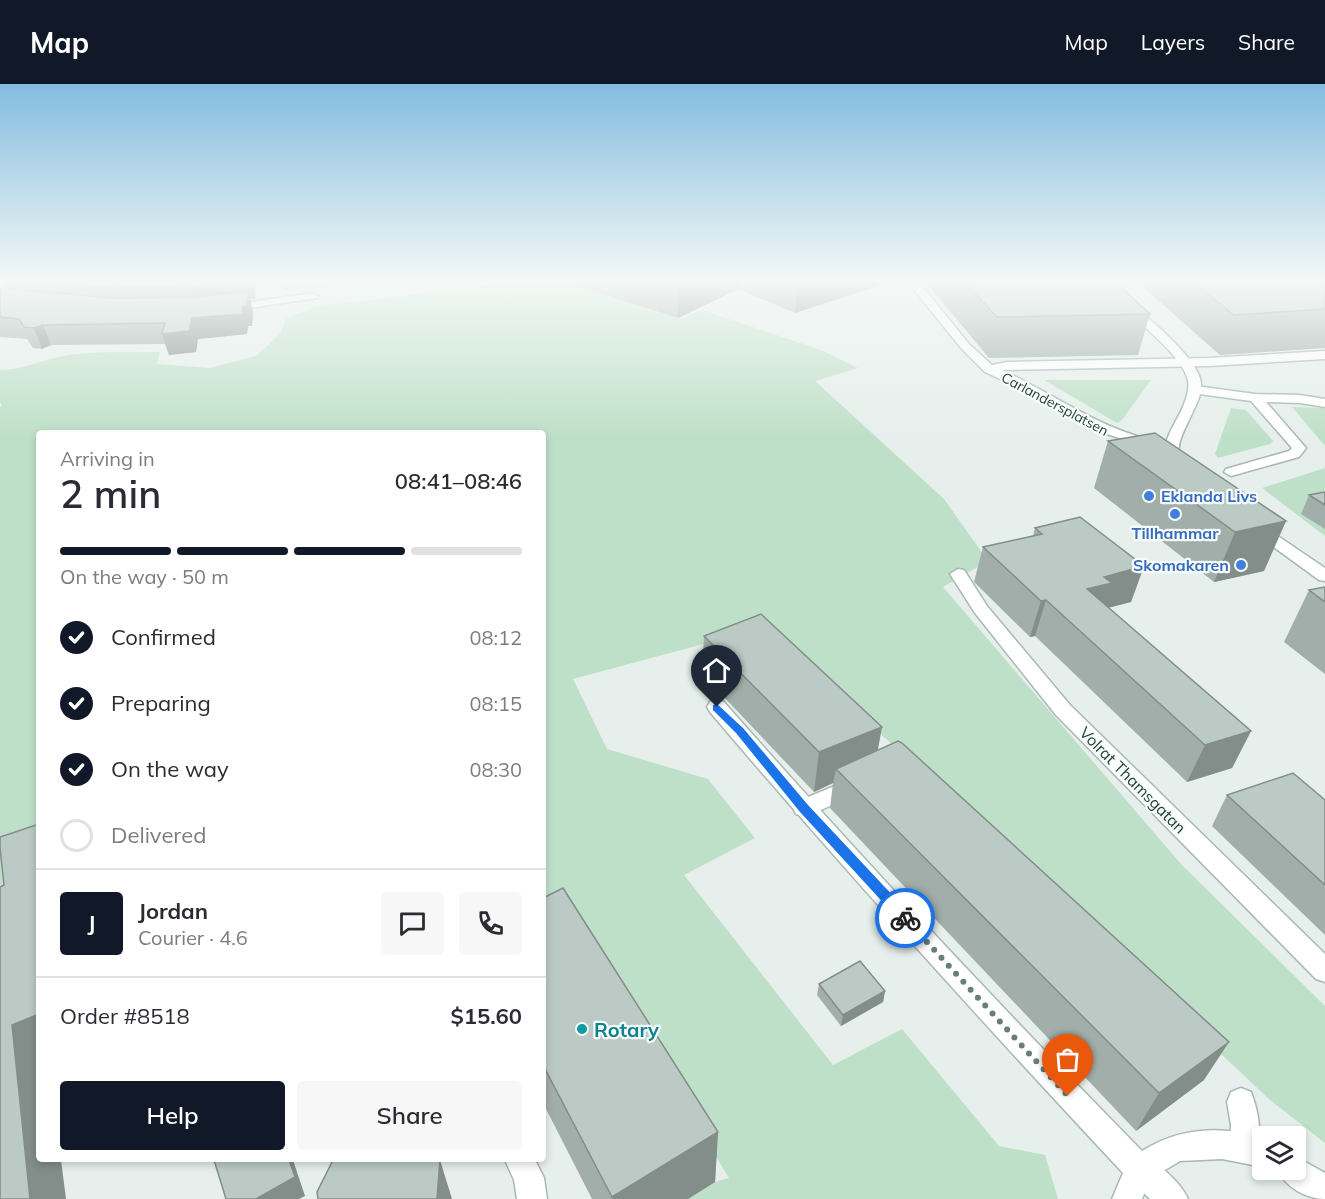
<!DOCTYPE html>
<html lang="en">
<head>
<meta charset="utf-8">
<style>
	:root { --surface:#fff; --page:#f7f7f7; --text:#2b2b33; --muted:#7c7c81; --line:#e1e1e2; --accent:#111827 }
	body { margin:0; font-family:Mulish,sans-serif; background:var(--page); color:var(--text); height:100vh; display:flex; flex-direction:column; font-size:22px; white-space:nowrap }
	* { box-sizing:border-box; margin:0 }
	p { font-size:20px; color:var(--muted) }
	.icon { flex:none; width:33px; height:33px; fill:none; stroke:currentColor; stroke-width:2; stroke-linecap:round; stroke-linejoin:round }
	.map { position:relative; flex:1; overflow:hidden }
	.side { position:absolute; left:36px; top:346px; width:510px; height:732px; display:flex; flex-direction:column; background:var(--surface); border-radius:6px; box-shadow:0 3px 9px #0003 }
	.side>* { flex:none }
	.controls { position:absolute; left:1252px; top:1042px; display:grid; gap:12px }
	.controls a { display:grid; place-items:center; width:54px; height:54px; border-radius:6px; background:var(--surface); box-shadow:0 3px 9px #0003; font-size:30px }
	.pin { position:absolute; display:grid; place-items:center; width:51px; height:51px; color:#fff; margin:-62px -26px; border-radius:50% 50% 50% 0; rotate:-45deg; box-shadow:0 0 6px #0007 }
	.pin .icon { rotate:45deg }
	.courier { position:absolute; display:grid; place-items:center; width:60px; height:60px; margin:-30px; border:4px solid #1a73e8; border-radius:50%; background:#fff; color:#222; box-shadow:0 2px 8px #0007 }
	.head em { font-style:normal; font-weight:600 }
	.head div { display:flex; flex-direction:column-reverse }
	.head { display:flex; align-items:center; justify-content:space-between; height:102px; padding:0 24px }
	h1 { font-size:39px; font-weight:600; line-height:45px }
	.bar { display:grid; grid-template-columns:repeat(4,1fr); gap:9px 6px; align-content:center; height:72px; padding:0 24px }
	.bar i { height:8px; border-radius:4px; background:var(--line) }
	.bar .active { background:var(--accent) }
	.bar p { grid-column:span 4 }
	.line { display:flex; align-items:center; gap:15px; padding:0 24px; border-top:2px solid var(--line) }
	.line div { flex:1 }
	.round { display:grid; place-items:center; flex:none; width:63px; height:63px; border-radius:6px; background:var(--page) }
	ol { padding:0 24px; list-style:none }
	li { display:flex; align-items:center; gap:18px; height:66px }
	li p { margin-inline-start:auto }
	li .icon { padding:6px; border-radius:50%; background:var(--accent); color:#fff; stroke-width:4 }
	li:last-child { color:var(--muted) }
	li i { width:33px; height:33px; border:3px solid var(--line); border-radius:50% }
	.primary-button { display:flex; gap:12px; margin-top:auto; padding:12px 24px }
	.primary-button a { flex:1; height:69px; border-radius:6px; background:var(--accent); color:#fff; font-size:24px; font-weight:600; line-height:69px; text-align:center }
	.primary-button a+a { background:var(--page); color:var(--text) }
	header { display:flex; align-items:center; gap:36px; box-sizing:border-box; height:84px; padding:0 30px; background:var(--accent); color:#fff }
	header strong { font-size:28px }
	nav { display:flex; gap:33px; margin-inline-start:auto; font-size:21px }
	.map>svg:first-child { display:block }
	.green { fill:#bfe0c8 }
	.lines { fill:none; stroke-linecap:round; stroke-linejoin:round }
	.service-casing { stroke:#a8b8b2; stroke-width:3 }
	.minor-casing { stroke:#a8b8b2; stroke-width:3 }
	.tertiary-casing { stroke:#a8b8b2; stroke-width:3 }
	.service { fill:#fff; fill-rule:evenodd }
	.minor { fill:#fff; fill-rule:evenodd }
	.tertiary { fill:#fff; fill-rule:evenodd }
	.wall { fill:#a1aea9 }
	.shaded-wall { fill:#838d89 }
	.building { fill:#bbcac4; stroke:#838d89; stroke-width:1.5 }
	.route { fill:#1a73e8 }
	.done { stroke:#687f78; stroke-width:6; stroke-dasharray:0 10.8 }
	.shop-dot { fill:#3f7fe0; stroke:#f7fbf9; stroke-width:2 }
	.culture-dot { fill:#0f9aa8; stroke:#f7fbf9; stroke-width:2 }
	.labels { text-anchor:middle; dominant-baseline:central; stroke-width:4.5; stroke-linejoin:round; paint-order:stroke }
	.far-street-label { font-size:14px; fill:#24423a; stroke:#f7fbf9 }
	.shop-label { font-size:16px; font-weight:bold; fill:#366cbe; stroke:#f7fbf9; text-anchor:start }
	.street-label { font-size:16px; fill:#24423a; stroke:#f7fbf9 }
	.near-culture-label { font-size:20px; font-weight:bold; fill:#0d838f; stroke:#f7fbf9; text-anchor:start }
</style>
</head>
<body>
<header>
<strong>Map</strong>
<nav><a>Map</a><a>Layers</a><a>Share</a></nav>
</header>
<div class="map">
<svg width="1325" height="1115" viewBox="0 0 1325 1115">
	<rect width="100%" height="100%" fill="#e6efeb"/>
	<!-- green -->
	<g class="green">
		<path d="M290,196h132l-141,10z"/>
		<path d="M533,196h45l-8,4 109,35 23,-9 119,40 37,18 -43,13 129,118 44,62 -45,26 238,277 144,142v137l-55,-43 -503,-473 -194,52 34,70 101,30 47,59 -71,37 149,190 69,-36 97,117 46,9 13,44h-370l27,-17 14,-4 -146,-241 -40,-3v-500h-504v449l-39,36v-512l2,-1 -2,-4v-32c24,0 44,-11 68,-15 29,-4 62,-3 92,-3l-3,12 53,4 46,-12 25,-23 5,-14 27,-12z"/>
		<path d="M1044,296h107l-29,40 -5,3z"/>
		<path d="M1325,318v44l-33,-39 28,1z"/>
		<path d="M1231,324l15,2 27,31 -3,3 -52,14 -3,-4z"/>
		<path d="M1325,384v68l-63,-48z"/>
	</g>
	<g class="lines">
		<defs>
			<g id="service">
				<path d="M1196,302l59,8 45,1 25,4v8l-25,-4 -34,-1 40,46 -7,9 -68,19 -7,-4 2,-3 63,-18 3,-3 -41,-47 -59,-8 -2,-3 2,-3z"/>
				<path d="M854,694l7,2 4,6 -4,6 -49,22 -8,2 -8,-2 -3,-6 3,-6z"/>
				<path d="M1241,1004l10,4c8,21 12,45 3,65l-10,4 -10,-4 -4,-10 1,-22 -4,-23 4,-10z"/>
				<path d="M1139,1070c18,8 41,27 49,45h-38l-21,-20 -5,-10 5,-10z"/>
			</g>
			<g id="minor">
				<path d="M906,196h11l52,64 23,21 15,-3 202,-4 116,-7v8l-116,7 -207,4c50,23 95,57 149,70l2,3 -7,4 -48,-16 -66,-37 -47,-22 -24,-24z"/>
				<path d="M313,209l5,3 -1,2 -88,13 -5,-3 5,-3z"/>
				<path d="M958,485l6,1 23,36 83,99 255,249v28l-9,-3 -260,-264 -81,-102 -25,-39z"/>
				<path d="M717,616l7,2c135,154 275,303 418,449 38,-24 78,-25 121,-14v30l-41,-8 -42,2 -30,18 -8,20h-30l11,-26c-141,-151 -280,-304 -413,-461l-3,-5 3,-5z"/>
				<path d="M1296,1073l29,16v26c-18,0 -40,-12 -47,-29h18z"/>
				<path d="M505,1076h30l9,18 3,21h-30l-3,-19z"/>
			</g>
			<g id="tertiary">
				<path d="M1093,196h11c24,22 87,69 96,98 3,11 -1,22 -6,31 -8,20 -21,35 -13,56l-2,3 -5,1 -7,-4c-7,-22 6,-37 15,-56 4,-10 9,-21 5,-32 -10,-30 -71,-71 -94,-97z"/>
				<path d="M1258,440l5,2 62,42v13l-6,-1 -66,-48 -3,-3 3,-3z"/>
			</g>
		</defs>
		<!-- service casing -->
		<use href="#service" class="service-casing"/>
		<!-- minor casing -->
		<use href="#minor" class="minor-casing"/>
		<!-- tertiary casing -->
		<use href="#tertiary" class="tertiary-casing"/>
		<!-- service -->
		<use href="#service" class="service"/>
		<!-- minor -->
		<use href="#minor" class="minor"/>
		<!-- tertiary -->
		<use href="#tertiary" class="tertiary"/>
	</g>
	<!-- wall -->
	<g class="wall">
		<path d="M0,196h256l-1,19h-5l3,13 -1,14h-4l-1,8 -49,5 -2,13 -27,3 -4,-11 -114,1 -9,4 -9,-1 -6,-9 -27,-2v-49l5,1 -2,-4 -3,-3z"/>
		<path d="M573,196h323l-101,33 -57,-24 -60,29 -105,-33z"/>
		<path d="M924,196h189l37,34 -12,41 -149,3z"/>
		<path d="M1135,196h190v68l-105,7z"/>
		<path d="M1108,357l178,80 -22,50 -50,11 -120,-94z"/>
		<path d="M1325,408v37l-24,-15 8,-19z"/>
		<path d="M1035,444l109,38 -13,36 -23,6 143,123 -19,37 -45,14 -152,-146 -5,1 -56,-55 9,-35 50,-11z"/>
		<path d="M1325,503v87l-41,-32 25,-52z"/>
		<path d="M704,552l173,114 327,330 -68,51 -306,-323 3,-25 -19,9 -112,-118z"/>
		<path d="M1227,711l98,5v135l-113,-109z"/>
		<path d="M543,814l175,234 -3,50 -27,17h-96l-49,-96z"/>
		<path d="M819,900l66,7 -2,11 -42,24 -24,-31z"/>
	</g>
	<!-- shaded-wall -->
	<g class="shaded-wall">
		<path d="M250,196h6l-1,19h-5l3,13 -1,14h-4l-1,8 -49,5 -2,13 -27,3 -7,-21 34,-30 -6,-18z"/>
		<path d="M678,196h61l-1,9 -60,29z"/>
		<path d="M798,196h98l-101,33z"/>
		<path d="M43,241l8,20 -9,4 -8,-21z"/>
		<path d="M1286,437l-22,50 -50,11 21,-50z"/>
		<path d="M1144,482l-13,36 -28,7 -16,-20 17,-12z"/>
		<path d="M1046,516l-11,36 -5,1 11,-36z"/>
		<path d="M882,643l-7,39 -39,3 -3,14 -19,9 5,-40z"/>
		<path d="M1251,647l-19,37 -45,14 18,-37z"/>
		<path d="M885,907l-2,11 -42,24 2,-11z"/>
		<path d="M39,930v146h22l5,39h-36l-18,-174z"/>
		<path d="M1229,958l-25,38 -68,51 23,-38z"/>
		<path d="M718,1048l-3,50 -27,17h-76v-2z"/>
		<path d="M289,1076h4l12,36 -6,3h-43z"/>
		<path d="M440,1076l12,39h-15z"/>
	</g>
	<!-- building -->
	<g class="building">
		<path d="M8,196h242l-60,6 -78,2z"/>
		<path d="M963,196h150l37,34 -153,3z"/>
		<path d="M1191,196h134v29l-91,6z"/>
		<path d="M0,204l112,10 81,-1 55,-5 -1,14h-4l-1,8 -50,4 -3,13 -27,3 3,-11 -122,2 -9,3 -10,-1 -5,-8 -19,-2z"/>
		<path d="M1155,349l131,88 -51,11 -127,-91z"/>
		<path d="M1325,408v13l-16,-10z"/>
		<path d="M1080,433l64,49 -40,11 8,6 -25,6 164,142 -46,14 -159,-145 -5,1 -58,-54 59,-13 -7,-6z"/>
		<path d="M1325,503v15l-16,-12z"/>
		<path d="M761,530l121,113 -63,25 -115,-116z"/>
		<path d="M898,657l4,2 327,299 -70,51 -323,-324z"/>
		<path d="M1293,689l32,27v85l-98,-90z"/>
		<path d="M39,740v190l-27,11 18,174h-30v-312l4,-2 -4,-37v-11z"/>
		<path d="M563,804l155,244 -106,65 -69,-132v-167z"/>
		<path d="M860,877l25,30 -42,24 -24,-31z"/>
		<path d="M214,1076h75l6,17 -39,22h-30z"/>
		<path d="M333,1076h107l-3,39h-119l-1,-7z"/>
	</g>
	<!-- sky -->
	<linearGradient id="sky" x2="0" y2="1"><stop stop-color="#84bce0"/><stop offset="0.56" stop-color="#f4f8f6"/><stop offset="1" stop-color="#f4f8f6" stop-opacity="0"/></linearGradient>
	<rect width="1325" height="352" fill="url(#sky)"/>
	<!-- route -->
	<path class="route" d="M717,620l26,24 65,77 102,109 2,4 -2,4h-9l-101,-110 -64,-79 -23,-23v-5z"/>
	<g class="lines">
		<!-- done -->
		<path class="done" d="M905,834l163,178"/>
	</g>
	<!-- markers -->
	<g class="shop-dot">
		<circle cx="1149" cy="412" r="6"/>
		<circle cx="1175" cy="430" r="6"/>
		<circle cx="1241" cy="481" r="6"/>
	</g>
	<circle class="culture-dot" cx="582" cy="945" r="6"/>
	<g class="labels">
		<!-- far-street labels -->
		<g class="far-street-label">
			<text transform="translate(1055 320) rotate(28)">Carlandersplatsen</text>
		</g>
		<!-- shop labels -->
		<g class="shop-label">
			<text x="1161" y="412">Eklanda Livs</text>
			<text x="1175" y="449" text-anchor="middle">Tillhammar</text>
			<text x="1229" y="481" text-anchor="end">Skomakaren</text>
		</g>
		<!-- street labels -->
		<g class="street-label">
			<text transform="translate(1133 696) rotate(45)">Volrat Thamsgatan</text>
		</g>
		<!-- near-culture labels -->
		<g class="near-culture-label">
			<text x="594" y="945">Rotary</text>
		</g>
	</g>
</svg>
<div class="controls">
<a><svg class="icon" aria-label="layers" viewBox="0 0 24 24"><path d="M12 4l9 5-9 5-9-5zM3 14l9 5 9-5"/></svg></a>
</div>
<div class="pin" style="left:1068px;top:1012px;background:#ea580c"><svg class="icon" aria-label="bag" viewBox="0 0 24 24"><path d="M5 8h14l-1 12H6zM9 8a3 3 0 0 1 6 0"/></svg></div>
<div class="pin" style="left:717px;top:623px;background:#1f2937"><svg class="icon" aria-label="home" viewBox="0 0 24 24"><path d="M3 11l9-7 9 7M6 9v11h12V9"/></svg></div>
<div class="courier" style="left:905px;top:834px"><svg class="icon" aria-label="bike" viewBox="0 0 24 24"><circle cx="6" cy="16" r="4"/><circle cx="18" cy="16" r="4"/><path d="M6 16l4-8h5l3 8M10 8l3 8H6M13 5h3"/></svg></div>
<section class="side">
<div class="head"><div><h1>2 min</h1><p>Arriving in</p></div><em>08:41–08:46</em></div>
<div class="bar"><i class="active"></i><i class="active"></i><i class="active"></i><i></i><p>On the way · 50 m</p></div>
<ol>
<li><svg class="icon" aria-label="check" viewBox="0 0 24 24"><path d="M5 12l5 5 9-10"/></svg>Confirmed<p>08:12</p></li>
<li><svg class="icon" aria-label="check" viewBox="0 0 24 24"><path d="M5 12l5 5 9-10"/></svg>Preparing<p>08:15</p></li>
<li><svg class="icon" aria-label="check" viewBox="0 0 24 24"><path d="M5 12l5 5 9-10"/></svg>On the way<p>08:30</p></li>
<li><i></i>Delivered</li>
</ol>
<div class="line" style="height:108px"><b class="round" style="background:var(--accent);color:#fff">J</b><div><b>Jordan</b><p>Courier · 4.6</p></div><a class="round"><svg class="icon" aria-label="chat" viewBox="0 0 24 24"><path d="M4 5h16v11H9l-5 4z"/></svg></a><a class="round"><svg class="icon" aria-label="phone" viewBox="0 0 24 24"><path d="M5 4h4l2 5-3 2q2 4 5 5l2-3 5 2v4C11 20 4 13 5 4z"/></svg></a></div>
<div class="line" style="height:78px"><div>Order #8518</div><b>$15.60</b></div>
<div class="primary-button"><a>Help</a><a>Share</a></div>
</section>
</div>
</body>
</html>
